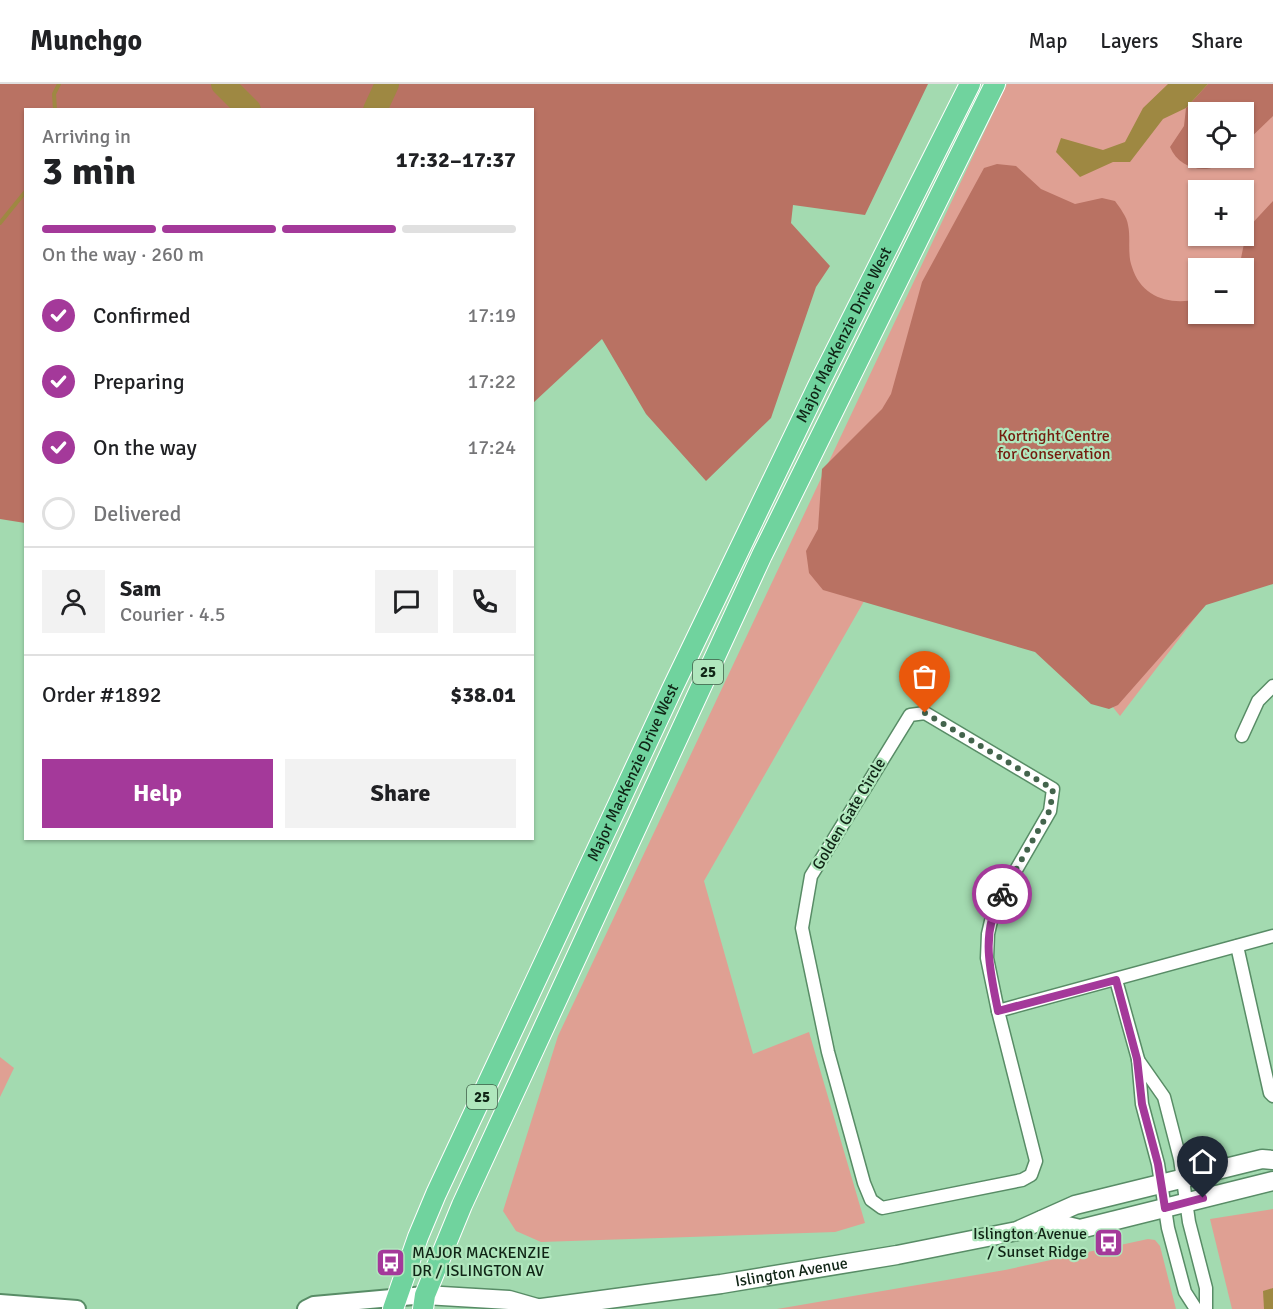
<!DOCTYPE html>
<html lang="en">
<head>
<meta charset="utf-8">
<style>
	:root { --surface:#fff; --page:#f2f2f2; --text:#202124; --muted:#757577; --line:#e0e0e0; --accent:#a4399a }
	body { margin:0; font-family:Signika,sans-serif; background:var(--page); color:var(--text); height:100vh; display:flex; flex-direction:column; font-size:22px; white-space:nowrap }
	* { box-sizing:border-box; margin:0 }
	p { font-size:20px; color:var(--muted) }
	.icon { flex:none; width:33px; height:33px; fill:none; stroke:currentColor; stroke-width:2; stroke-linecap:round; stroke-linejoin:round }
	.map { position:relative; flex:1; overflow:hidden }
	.drawer { position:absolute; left:24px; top:24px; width:510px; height:732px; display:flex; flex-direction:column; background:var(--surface); border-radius:0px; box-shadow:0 2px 4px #0004 }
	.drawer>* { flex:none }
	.tools { position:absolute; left:1188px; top:18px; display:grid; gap:12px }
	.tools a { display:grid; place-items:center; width:66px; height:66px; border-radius:0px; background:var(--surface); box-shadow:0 2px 4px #0004; font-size:30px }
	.pin { position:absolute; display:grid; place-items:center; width:51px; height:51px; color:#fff; margin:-62px -26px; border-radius:50% 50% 50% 0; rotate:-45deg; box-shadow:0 0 6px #0007 }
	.pin .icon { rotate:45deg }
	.courier { position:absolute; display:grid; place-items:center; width:60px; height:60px; margin:-30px; border:4px solid #a4399a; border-radius:50%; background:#fff; color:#222; box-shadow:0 2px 8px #0007 }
	.summary em { font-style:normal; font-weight:700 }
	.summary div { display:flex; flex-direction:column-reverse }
	.summary { display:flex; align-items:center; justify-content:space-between; height:102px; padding:0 18px }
	h1 { font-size:39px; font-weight:700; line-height:45px }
	.bar { display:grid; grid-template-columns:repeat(4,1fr); gap:9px 6px; align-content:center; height:72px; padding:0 18px }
	.bar i { height:8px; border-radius:4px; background:var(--line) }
	.bar .on { background:var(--accent) }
	.bar p { grid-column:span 4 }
	.line { display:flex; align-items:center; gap:15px; padding:0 18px; border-top:2px solid var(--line) }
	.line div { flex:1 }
	.round { display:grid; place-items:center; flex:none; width:63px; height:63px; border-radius:0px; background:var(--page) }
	ol { padding:0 18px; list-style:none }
	li { display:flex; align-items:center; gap:18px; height:66px }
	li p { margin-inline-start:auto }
	li .icon { padding:6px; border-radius:50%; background:var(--accent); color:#fff; stroke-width:4 }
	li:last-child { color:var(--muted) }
	li i { width:33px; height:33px; border:3px solid var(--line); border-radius:50% }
	.cta { display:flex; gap:12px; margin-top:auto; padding:12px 18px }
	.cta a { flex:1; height:69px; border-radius:0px; background:var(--accent); color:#fff; font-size:24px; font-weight:700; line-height:69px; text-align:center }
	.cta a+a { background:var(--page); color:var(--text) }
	header { display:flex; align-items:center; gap:36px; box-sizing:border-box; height:84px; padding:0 30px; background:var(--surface); border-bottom:2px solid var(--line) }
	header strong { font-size:28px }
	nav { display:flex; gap:33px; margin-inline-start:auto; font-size:21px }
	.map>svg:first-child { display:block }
	.green { fill:#dfa093; fill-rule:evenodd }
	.forest { fill:#b97263 }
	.water { fill:#9e8842 }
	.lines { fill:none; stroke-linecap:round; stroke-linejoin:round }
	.stream { stroke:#9e8842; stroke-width:4 }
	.river { stroke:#9e8842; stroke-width:24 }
	.minor-casing { stroke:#588c66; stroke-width:15 }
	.tertiary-casing { stroke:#588c66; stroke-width:20 }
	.secondary-casing { stroke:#588c66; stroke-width:21 }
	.primary-casing { stroke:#fff; stroke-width:22 }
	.minor { stroke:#fff; stroke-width:12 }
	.tertiary { stroke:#fff; stroke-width:16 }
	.secondary { stroke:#fff; stroke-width:18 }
	.primary { stroke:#70d39e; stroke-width:20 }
	.done { stroke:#43644c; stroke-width:6; stroke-dasharray:0 10.8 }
	.route { stroke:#a4399a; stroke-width:8 }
	.labels { text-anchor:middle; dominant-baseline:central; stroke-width:4.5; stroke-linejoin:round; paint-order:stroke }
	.shield { fill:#b0e7bd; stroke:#405f48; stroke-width:1.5 }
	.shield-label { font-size:15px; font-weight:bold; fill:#102516 }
	.street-label { font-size:16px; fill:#102516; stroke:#b0e7bd }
	.park-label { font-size:16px; fill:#741c0e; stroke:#b0e7bd }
	.poi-label { font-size:16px; fill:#102516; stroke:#b0e7bd; text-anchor:end }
</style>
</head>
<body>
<header>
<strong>Munchgo</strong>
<nav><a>Map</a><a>Layers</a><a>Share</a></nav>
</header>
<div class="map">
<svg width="1273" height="1225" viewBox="0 0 1273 1225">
	<rect width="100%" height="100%" fill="#a3dab0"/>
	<!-- green -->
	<g class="green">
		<path d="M1007,0h266v489l-55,15 -98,128 -38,-47 -207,-87 -171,299 49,173 56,-22 56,191 -30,9 -294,10 -25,-11 -13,-20 55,-175zM1198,28h46v46h-46zM1198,106h46v46h-46zM1198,184h46v46h-46z"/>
		<path d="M0,973l14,11 -14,29z"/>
		<path d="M1273,1125v100h-41l-22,-90z"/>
		<path d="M1148,1155l7,1 5,6 16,63h-399l228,-39z"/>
	</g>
	<!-- forest -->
	<g class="forest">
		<path d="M0,0h928l-63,131 -72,-10 -2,18 39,43 -14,21 -45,131 -65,63 -60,-67 -44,-75 -69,64 -1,-293h-506l-1,413 -25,-4z"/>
		<path d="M1208,0h65v32l-29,28v-32h-46v46h32c-19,18 -50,13 -60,-11l14,-21 2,-18z"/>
		<path d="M997,80l19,2 25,23 34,15 27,-6 13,3c5,7 12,16 13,24 3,13 -1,29 4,42 9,30 38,39 66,32v15h46v-46h-5l8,-39 26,-28v383l-67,21 -88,100 -9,4 -18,-5 -56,-52 -212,-62 -14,-17 -3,-22 12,-22 4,-60 60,-60 9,-15 31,-112 62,-114z"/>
	</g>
	<!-- water -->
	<g class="water">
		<path d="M1168,0h40l-22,24 -23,11 -33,43h-17l-33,15 -24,-25 5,-14 42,12 22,-8 18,-34z"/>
		<path d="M1273,1204v21h-9l-1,-18z"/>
	</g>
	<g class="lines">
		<!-- stream -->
		<g class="stream">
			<path d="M55,26l-1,-16 5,-10"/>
			<path d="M0,139l26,-32"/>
		</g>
		<!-- river -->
		<g class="river">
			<path d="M223,0l26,26"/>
			<path d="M375,26l12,-26"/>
		</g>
		<defs>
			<g id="minor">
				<path d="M925,629l128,76 -3,22 -56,97 -6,26 -1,24 11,53 38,150 -5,14 -9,5 -140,28 -11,-8 -7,-17 -36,-131 -26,-124 9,-52 99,-161z"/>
				<path d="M1242,652l16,-35 15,-15"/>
				<path d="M1237,862l33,147 3,3"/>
				<path d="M1116,896l22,79 4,45 16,60 10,64 17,64 11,17"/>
				<path d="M998,927l275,-75"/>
				<path d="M1138,976l26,37 16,62 9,63 17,66v21"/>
			</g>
			<g id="tertiary">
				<path d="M0,1219l77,6"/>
				<path d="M306,1225l8,-4 111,-10"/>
			</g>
			<g id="secondary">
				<path d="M1042,1136l38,9 193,-48"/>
				<path d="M425,1211l84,5 28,8"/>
				<path id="s1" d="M534,1225l187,-25 176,-29 120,-24 58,-26 187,-46 11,1"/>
			</g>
			<g id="primary">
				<path id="s2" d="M393,1225l25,-72 18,-43 237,-507 145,-301 152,-302"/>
				<path d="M423,1225l2,-14 37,-90 300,-650 233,-471"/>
			</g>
		</defs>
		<!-- minor casing -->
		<use href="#minor" class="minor-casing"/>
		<!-- tertiary casing -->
		<use href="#tertiary" class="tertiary-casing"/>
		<!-- secondary casing -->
		<use href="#secondary" class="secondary-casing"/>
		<!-- primary casing -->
		<use href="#primary" class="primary-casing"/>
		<!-- minor -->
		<use href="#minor" class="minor"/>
		<!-- tertiary -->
		<use href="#tertiary" class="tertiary"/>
		<!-- secondary -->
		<use href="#secondary" class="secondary"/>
		<!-- primary -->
		<use href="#primary" class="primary"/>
	</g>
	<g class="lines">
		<!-- done -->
		<path class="done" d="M925,629l128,76 -3,21 -48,84"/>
		<!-- route -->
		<path class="route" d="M1002,810c-22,39 -12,76 -4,117l118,-31 21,79 5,45 16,60 7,44 38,-10"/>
	</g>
	<!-- icons -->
	<defs>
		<symbol id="bus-square" viewBox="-11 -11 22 22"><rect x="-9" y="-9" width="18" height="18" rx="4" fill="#a4399a" stroke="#b0e7bd"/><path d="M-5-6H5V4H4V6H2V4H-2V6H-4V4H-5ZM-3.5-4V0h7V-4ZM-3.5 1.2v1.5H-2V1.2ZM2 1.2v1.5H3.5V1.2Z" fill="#fff"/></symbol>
	</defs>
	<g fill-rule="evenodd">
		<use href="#bus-square" x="1092" y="1142" width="33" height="33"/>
		<use href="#bus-square" x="374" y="1162" width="33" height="33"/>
	</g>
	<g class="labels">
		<!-- shield labels -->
		<g class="shield">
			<rect x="693" y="576" width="30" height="24" rx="4.5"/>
			<rect x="467" y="1001" width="30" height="24" rx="4.5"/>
		</g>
		<g class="shield-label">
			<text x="708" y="588">25</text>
			<text x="482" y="1013">25</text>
		</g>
		<!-- street labels -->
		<g class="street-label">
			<text stroke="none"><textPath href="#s2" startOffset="1074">Major MacKenzie Drive West</textPath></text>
			<text stroke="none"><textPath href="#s2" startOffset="588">Major MacKenzie Drive West</textPath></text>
			<text transform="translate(849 730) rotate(-59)">Golden Gate Circle</text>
			<text stroke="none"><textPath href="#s1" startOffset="260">Islington Avenue</textPath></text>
		</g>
		<!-- park labels -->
		<g class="park-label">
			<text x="1054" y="352">Kortright Centre<tspan x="1054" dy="18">for Conservation</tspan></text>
		</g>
		<!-- poi labels -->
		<g class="poi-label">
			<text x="1087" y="1150">Islington Avenue<tspan x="1087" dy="18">/ Sunset Ridge</tspan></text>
			<text x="412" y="1169" text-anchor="start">MAJOR MACKENZIE<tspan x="412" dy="18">DR / ISLINGTON AV</tspan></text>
		</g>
	</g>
</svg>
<div class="tools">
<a><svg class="icon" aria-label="locate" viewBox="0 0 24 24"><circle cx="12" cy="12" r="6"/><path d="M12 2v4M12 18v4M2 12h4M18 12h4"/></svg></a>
<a>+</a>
<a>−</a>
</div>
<div class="pin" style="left:925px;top:629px;background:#ea580c"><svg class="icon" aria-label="bag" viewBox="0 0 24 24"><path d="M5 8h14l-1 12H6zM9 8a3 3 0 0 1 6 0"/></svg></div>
<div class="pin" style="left:1203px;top:1114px;background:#1f2937"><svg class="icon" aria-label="home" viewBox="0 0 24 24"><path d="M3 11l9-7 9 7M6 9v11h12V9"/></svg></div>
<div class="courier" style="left:1002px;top:810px"><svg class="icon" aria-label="bike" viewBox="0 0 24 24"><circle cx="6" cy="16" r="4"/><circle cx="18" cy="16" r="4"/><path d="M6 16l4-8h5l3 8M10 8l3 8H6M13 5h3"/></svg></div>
<section class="drawer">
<div class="summary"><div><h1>3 min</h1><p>Arriving in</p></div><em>17:32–17:37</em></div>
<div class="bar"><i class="on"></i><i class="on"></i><i class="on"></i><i></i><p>On the way · 260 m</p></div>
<ol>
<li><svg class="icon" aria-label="check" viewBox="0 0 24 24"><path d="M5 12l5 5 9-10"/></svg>Confirmed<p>17:19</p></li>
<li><svg class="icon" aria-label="check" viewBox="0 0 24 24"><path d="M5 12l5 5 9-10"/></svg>Preparing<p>17:22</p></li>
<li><svg class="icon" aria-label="check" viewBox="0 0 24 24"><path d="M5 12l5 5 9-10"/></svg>On the way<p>17:24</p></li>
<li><i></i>Delivered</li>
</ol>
<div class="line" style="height:108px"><a class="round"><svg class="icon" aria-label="person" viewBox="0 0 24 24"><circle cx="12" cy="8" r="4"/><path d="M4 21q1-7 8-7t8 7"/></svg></a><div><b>Sam</b><p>Courier · 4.5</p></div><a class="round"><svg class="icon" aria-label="chat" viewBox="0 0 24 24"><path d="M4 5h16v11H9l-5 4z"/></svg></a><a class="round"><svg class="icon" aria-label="phone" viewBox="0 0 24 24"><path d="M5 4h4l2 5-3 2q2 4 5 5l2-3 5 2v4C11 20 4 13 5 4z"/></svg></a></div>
<div class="line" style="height:78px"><div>Order #1892</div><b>$38.01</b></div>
<div class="cta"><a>Help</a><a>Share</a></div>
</section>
</div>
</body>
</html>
